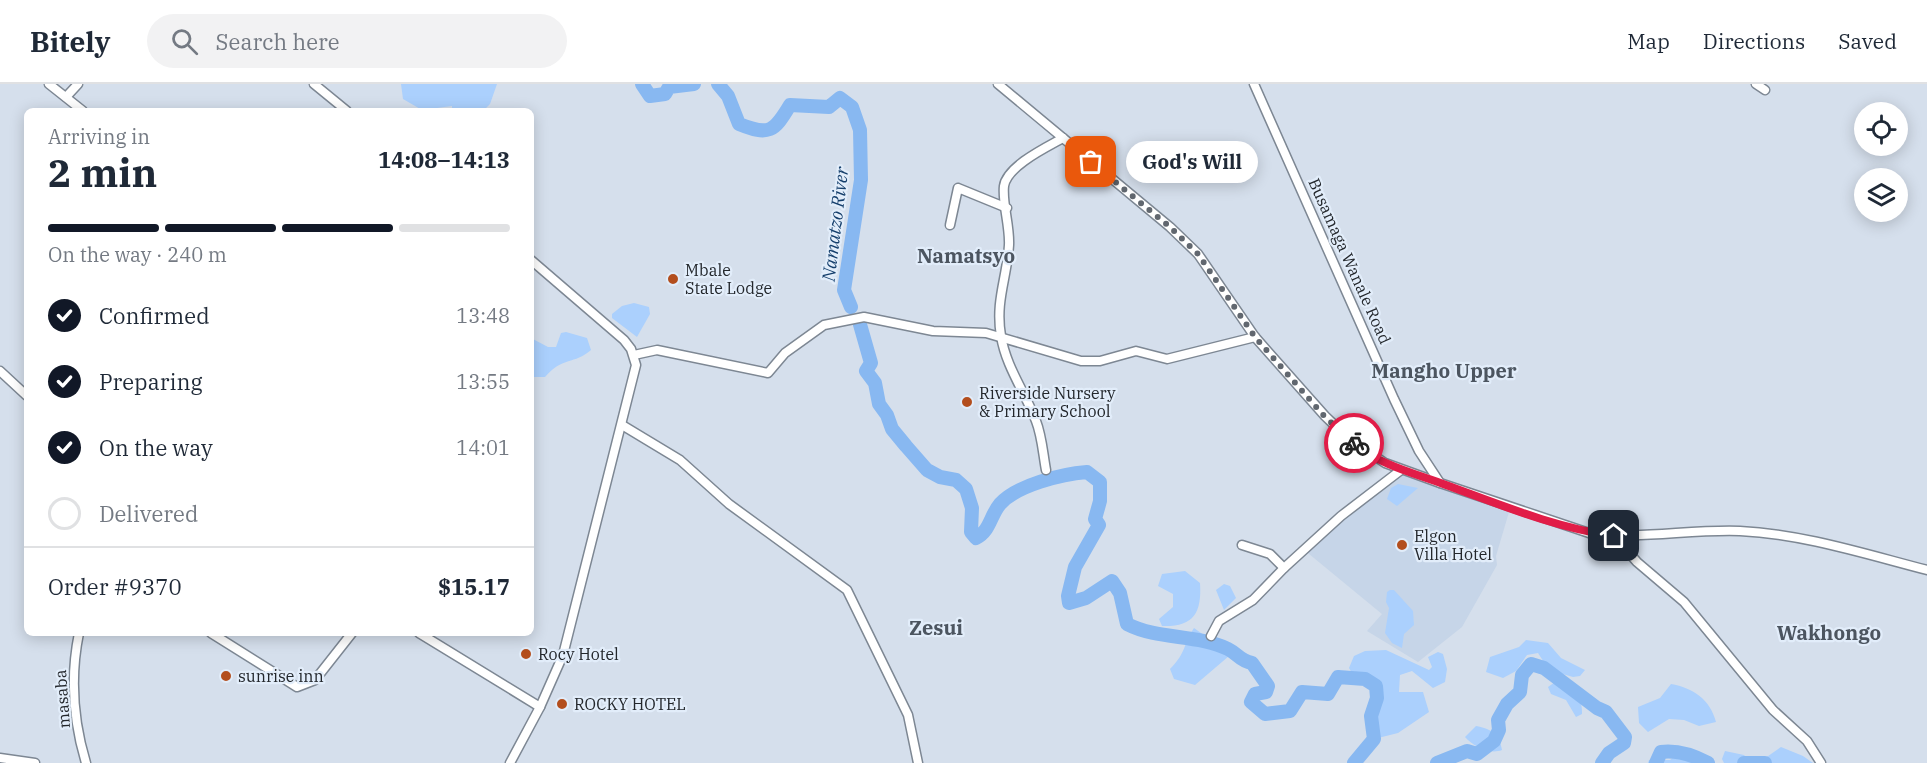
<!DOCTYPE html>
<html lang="en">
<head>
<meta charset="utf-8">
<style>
	:root { --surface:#fff; --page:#f2f2f3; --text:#1f2937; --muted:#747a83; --line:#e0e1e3; --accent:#111827 }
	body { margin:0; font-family:"IBM Plex Serif",serif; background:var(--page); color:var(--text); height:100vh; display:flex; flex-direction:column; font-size:22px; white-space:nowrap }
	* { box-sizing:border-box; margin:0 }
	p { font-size:20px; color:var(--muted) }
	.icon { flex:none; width:33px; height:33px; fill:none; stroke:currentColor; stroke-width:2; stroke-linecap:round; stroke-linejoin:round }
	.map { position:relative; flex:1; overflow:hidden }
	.side { position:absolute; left:24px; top:24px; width:510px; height:528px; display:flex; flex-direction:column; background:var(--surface); border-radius:9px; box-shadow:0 3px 15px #0003 }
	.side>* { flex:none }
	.fabs { position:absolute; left:1854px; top:18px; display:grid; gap:12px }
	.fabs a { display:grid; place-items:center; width:54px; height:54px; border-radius:50%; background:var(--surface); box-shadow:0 3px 15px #0003; font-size:30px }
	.pin { position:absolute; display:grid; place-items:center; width:51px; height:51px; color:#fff; margin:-26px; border-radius:12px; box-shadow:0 3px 9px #0006 }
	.courier { position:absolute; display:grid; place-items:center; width:60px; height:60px; margin:-30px; border:4px solid #e11d48; border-radius:50%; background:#fff; color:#222; box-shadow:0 2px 8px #0007 }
	.bubble { position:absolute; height:42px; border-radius:21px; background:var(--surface); box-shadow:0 3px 15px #0003; font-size:20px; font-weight:700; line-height:42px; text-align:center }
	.summary em { font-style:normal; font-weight:700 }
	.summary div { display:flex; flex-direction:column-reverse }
	.summary { display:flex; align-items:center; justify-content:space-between; height:102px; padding:0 24px }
	h1 { font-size:39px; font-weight:700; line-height:45px }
	.bar { display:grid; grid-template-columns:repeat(4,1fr); gap:9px 6px; align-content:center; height:72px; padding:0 24px }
	.bar i { height:8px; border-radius:4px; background:var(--line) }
	.bar .selected { background:var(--accent) }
	.bar p { grid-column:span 4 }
	.line { display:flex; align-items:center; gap:15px; padding:0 24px; border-top:2px solid var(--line) }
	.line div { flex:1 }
	ol { padding:0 24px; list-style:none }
	li { display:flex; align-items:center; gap:18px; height:66px }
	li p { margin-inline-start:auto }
	li .icon { padding:6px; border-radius:50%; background:var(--accent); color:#fff; stroke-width:4 }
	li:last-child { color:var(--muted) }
	li i { width:33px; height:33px; border:3px solid var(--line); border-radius:50% }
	header { display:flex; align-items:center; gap:36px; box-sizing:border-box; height:84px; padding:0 30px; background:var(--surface); border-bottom:2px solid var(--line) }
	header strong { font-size:28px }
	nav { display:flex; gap:33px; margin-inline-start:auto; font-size:21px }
	.search { width:420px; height:54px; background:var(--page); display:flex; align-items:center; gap:15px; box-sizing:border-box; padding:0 21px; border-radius:33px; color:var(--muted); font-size:22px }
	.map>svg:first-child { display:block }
	.built { fill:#c6d5e8 }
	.green { fill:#abd0fd }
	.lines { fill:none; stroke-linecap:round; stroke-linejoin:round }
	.river { stroke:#88b8f1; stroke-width:14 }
	.minor-casing { stroke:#7d8793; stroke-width:11 }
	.minor { stroke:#fff; stroke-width:8 }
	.done { stroke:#61676f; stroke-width:6; stroke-dasharray:0 10.8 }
	.route { stroke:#e11d48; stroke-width:8 }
	.poi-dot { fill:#b34e1d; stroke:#e2edfa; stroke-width:2 }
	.labels { text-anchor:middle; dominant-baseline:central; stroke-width:4.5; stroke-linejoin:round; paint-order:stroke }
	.street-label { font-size:16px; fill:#23272c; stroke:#e2edfa }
	.poi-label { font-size:16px; fill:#23272c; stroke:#e2edfa; text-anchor:start }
	.water-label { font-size:18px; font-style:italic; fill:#143e6b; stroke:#e2edfa }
	.quarter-label { font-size:20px; font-weight:bold; fill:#4c5560; stroke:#e2edfa }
</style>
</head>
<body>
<header>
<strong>Bitely</strong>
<div class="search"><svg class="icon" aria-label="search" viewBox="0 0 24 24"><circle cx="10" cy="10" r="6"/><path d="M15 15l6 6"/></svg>Search here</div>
<nav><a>Map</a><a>Directions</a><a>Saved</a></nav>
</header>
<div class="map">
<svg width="1927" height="679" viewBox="0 0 1927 679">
	<rect width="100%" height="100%" fill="#d5dfec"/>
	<!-- built -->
	<path class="built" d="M1402,388l107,40 -13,44 1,9 -35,62 -44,35 -51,-31 15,-17 -79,-65z"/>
	<!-- green -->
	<g class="green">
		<path d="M401,0h96l-7,20 -7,7h-31v-5l-30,4 -19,-11z"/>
		<path d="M634,219l15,4 1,7 -13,23 -25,-19v-4l10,-8z"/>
		<path d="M566,248l21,6 4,12c-17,15 -28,6 -46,27h-14v-39l17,9h8l5,-14z"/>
		<path d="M1398,400l20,4 -21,18 -10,-7 4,-11z"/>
		<path d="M1185,487l15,12c2,31 -7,44 -38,43l-3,-7 14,-12v-13l-15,-8 4,-12z"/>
		<path d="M1224,500l6,2 6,12 -12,12 -8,-20z"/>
		<path d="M1390,506h4l19,21 1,14 -10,9 -2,14 -10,-5 -7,-10 4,-25 -3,-6 1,-10z"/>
		<path d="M1194,544l14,10 17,7 4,11 -34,29 -21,-6 -4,-10c17,-17 13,-25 24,-41z"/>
		<path d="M1526,556l22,3 13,15 24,12 -5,6 -7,1 -24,-7 -11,-17 -11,2 -11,16 -13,7 -17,-6 4,-15 29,-10z"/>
		<path d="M1386,566l43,20 3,-3 -4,-10 10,-5 5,2 4,15 -2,13 -12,6 -21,-17 -12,4 -1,17h24l6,20 -31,21 -24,6 -3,-23 6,-18 -1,-11 -22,-11 -5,-8 5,-12 11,-5z"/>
		<path d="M1558,596c14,9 25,16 24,34l-6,3 -10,-17 -15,-6 -3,-7z"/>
		<path d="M1671,600c22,4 39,15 45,38l-17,4 -15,-6 -15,-1 -21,13 -9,-9 -1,-16 22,-9z"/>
		<path d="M1476,642c16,3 23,8 26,24 -13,5 -29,-4 -37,-13z"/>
		<path d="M1781,663l22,9 10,7h-55z"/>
		<path d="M1725,667l19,4 7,8h-27l-2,-4z"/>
		<path d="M1681,668l16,11h-49l1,-3h21z"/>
	</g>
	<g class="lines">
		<!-- river -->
		<g class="river">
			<path d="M642,0l8,12 15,-2 4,-7 25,-3"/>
			<path d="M718,0l10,12 11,28c30,12 35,8 51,-19l39,2 11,-9 12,9 8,23 1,50 -17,110 7,17"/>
			<path d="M859,237l12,42 -5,8 9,12 4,21 8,11 5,14 14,17 21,24 13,7 16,3 10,9 6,19 -1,24 5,6c14,-7 14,-22 24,-34 17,-19 62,-30 87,-32l13,10v19l-5,18 4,6 -24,42 -7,29 1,7 17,-5 26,-17 8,12 7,31c31,16 70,10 101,25 10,5 12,12 24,14l16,23 -2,6 -11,2 -4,8 14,12 25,-3 12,-19 26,2 10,-17 27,2 11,7 1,12 -6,18 3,23 -20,24"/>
			<path d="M1437,679l30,-12 10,3 17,-13 5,-11 -1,-10 9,-16 13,-12 2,-17 9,-11 13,4 53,40 9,4 19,25 -1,6 -15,10 -7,10"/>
			<path d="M1656,679l5,-11c16,-2 32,3 47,11"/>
			<path d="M1744,679h21"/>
		</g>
		<defs>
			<g id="minor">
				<path d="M49,0l34,27"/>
				<path d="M314,0l33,27"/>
				<path d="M998,0l172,143 28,27 57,83 70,79 24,23 36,24 55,20"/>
				<path d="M1254,0l140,315 25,52 21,32 149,50c50,7 100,-4 151,-2 63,3 125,23 187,39"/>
				<path d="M1756,0l9,6"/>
				<path d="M66,13l12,-13"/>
				<path d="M950,141l8,-37 49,20"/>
				<path d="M634,271l23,-5 111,23 17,-20 39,-28 40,-8 69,14 53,2 95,28h19l36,-10 31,8 88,-22"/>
				<path d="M0,287l27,25"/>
				<path d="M622,341l58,35 49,44 118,86 61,125 10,48"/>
				<path d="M1046,386c-3,-16 -4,-34 -10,-49 -11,-29 -30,-54 -35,-85 -6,-35 6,-58 8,-91 1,-19 -7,-42 -5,-59 3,-20 43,-39 59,-48"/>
				<path d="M1614,452l23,26 47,40 89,108 34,31 14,22"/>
				<path d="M1242,461l28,9 14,14 57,-52 60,-46"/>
				<path d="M79,549c-9,44 -6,87 7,130"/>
				<path d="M211,549l86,54 18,-7 37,-47"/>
				<path d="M419,549l121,74"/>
				<path d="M1211,552l8,-15 34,-21 31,-32"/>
				<path d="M0,674l35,5"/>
				<path d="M510,679l30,-56 23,-52 73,-290 -5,-16 -7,-9 -93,-80"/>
			</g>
		</defs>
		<!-- minor casing -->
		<use href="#minor" class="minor-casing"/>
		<!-- minor -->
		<use href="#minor" class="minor"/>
	</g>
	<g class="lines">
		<!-- done -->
		<path class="done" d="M1091,78l79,65 28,27 57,83 70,80 29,26"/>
		<!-- route -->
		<path class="route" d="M1354,359c27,23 60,30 92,42 55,20 110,43 168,51"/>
	</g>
	<!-- markers -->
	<g class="poi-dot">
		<circle cx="673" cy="195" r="6"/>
		<circle cx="967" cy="318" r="6"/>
		<circle cx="1402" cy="461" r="6"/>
		<circle cx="526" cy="570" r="6"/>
		<circle cx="226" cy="592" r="6"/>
		<circle cx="562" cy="620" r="6"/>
	</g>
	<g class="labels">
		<!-- street labels -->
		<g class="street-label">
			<text transform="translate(1350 177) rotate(66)">Busamaga Wanale Road</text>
			<text transform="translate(62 615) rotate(-94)">masaba</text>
		</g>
		<!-- poi labels -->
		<g class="poi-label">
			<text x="685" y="186">Mbale<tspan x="685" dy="18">State Lodge</tspan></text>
			<text x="979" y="309">Riverside Nursery<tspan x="979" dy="18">&amp; Primary School</tspan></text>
			<text x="1414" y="452">Elgon<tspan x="1414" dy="18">Villa Hotel</tspan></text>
			<text x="538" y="570">Rocy Hotel</text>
			<text x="238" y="592">sunrise inn</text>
			<text x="574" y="620">ROCKY HOTEL</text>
		</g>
		<!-- water labels -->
		<g class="water-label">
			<text transform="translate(835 140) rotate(-83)">Namatzo River</text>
		</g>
		<!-- quarter labels -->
		<g class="quarter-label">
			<text x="966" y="171">Namatsyo</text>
			<text x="1444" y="286">Mangho Upper</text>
			<text x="936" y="543">Zesui</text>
			<text x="1829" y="548">Wakhongo</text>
		</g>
	</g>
</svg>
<div class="fabs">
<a><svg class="icon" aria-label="locate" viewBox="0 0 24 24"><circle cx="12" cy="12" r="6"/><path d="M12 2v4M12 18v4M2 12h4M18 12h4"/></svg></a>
<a><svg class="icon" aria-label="layers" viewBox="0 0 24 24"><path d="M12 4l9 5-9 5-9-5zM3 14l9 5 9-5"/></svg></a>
</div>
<div class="pin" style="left:1091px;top:78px;background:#ea580c"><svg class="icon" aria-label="bag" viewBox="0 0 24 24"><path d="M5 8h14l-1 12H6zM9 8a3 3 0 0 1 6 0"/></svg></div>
<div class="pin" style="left:1614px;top:452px;background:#1f2937"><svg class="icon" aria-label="home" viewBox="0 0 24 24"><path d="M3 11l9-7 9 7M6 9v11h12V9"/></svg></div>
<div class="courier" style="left:1354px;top:359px"><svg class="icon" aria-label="bike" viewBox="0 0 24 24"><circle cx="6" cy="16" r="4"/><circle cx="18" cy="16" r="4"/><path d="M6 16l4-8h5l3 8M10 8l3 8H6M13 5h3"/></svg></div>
<div class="bubble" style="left:1126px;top:57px;width:132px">God's Will</div>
<section class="side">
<div class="summary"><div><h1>2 min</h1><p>Arriving in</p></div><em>14:08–14:13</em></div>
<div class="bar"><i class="selected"></i><i class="selected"></i><i class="selected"></i><i></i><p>On the way · 240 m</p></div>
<ol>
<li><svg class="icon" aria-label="check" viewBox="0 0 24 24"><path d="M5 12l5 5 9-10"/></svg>Confirmed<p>13:48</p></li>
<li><svg class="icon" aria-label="check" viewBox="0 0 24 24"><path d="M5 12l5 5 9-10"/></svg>Preparing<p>13:55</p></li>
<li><svg class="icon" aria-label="check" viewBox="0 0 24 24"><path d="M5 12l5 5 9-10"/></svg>On the way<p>14:01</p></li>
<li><i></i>Delivered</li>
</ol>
<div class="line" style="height:78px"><div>Order #9370</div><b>$15.17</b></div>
</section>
</div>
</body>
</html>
